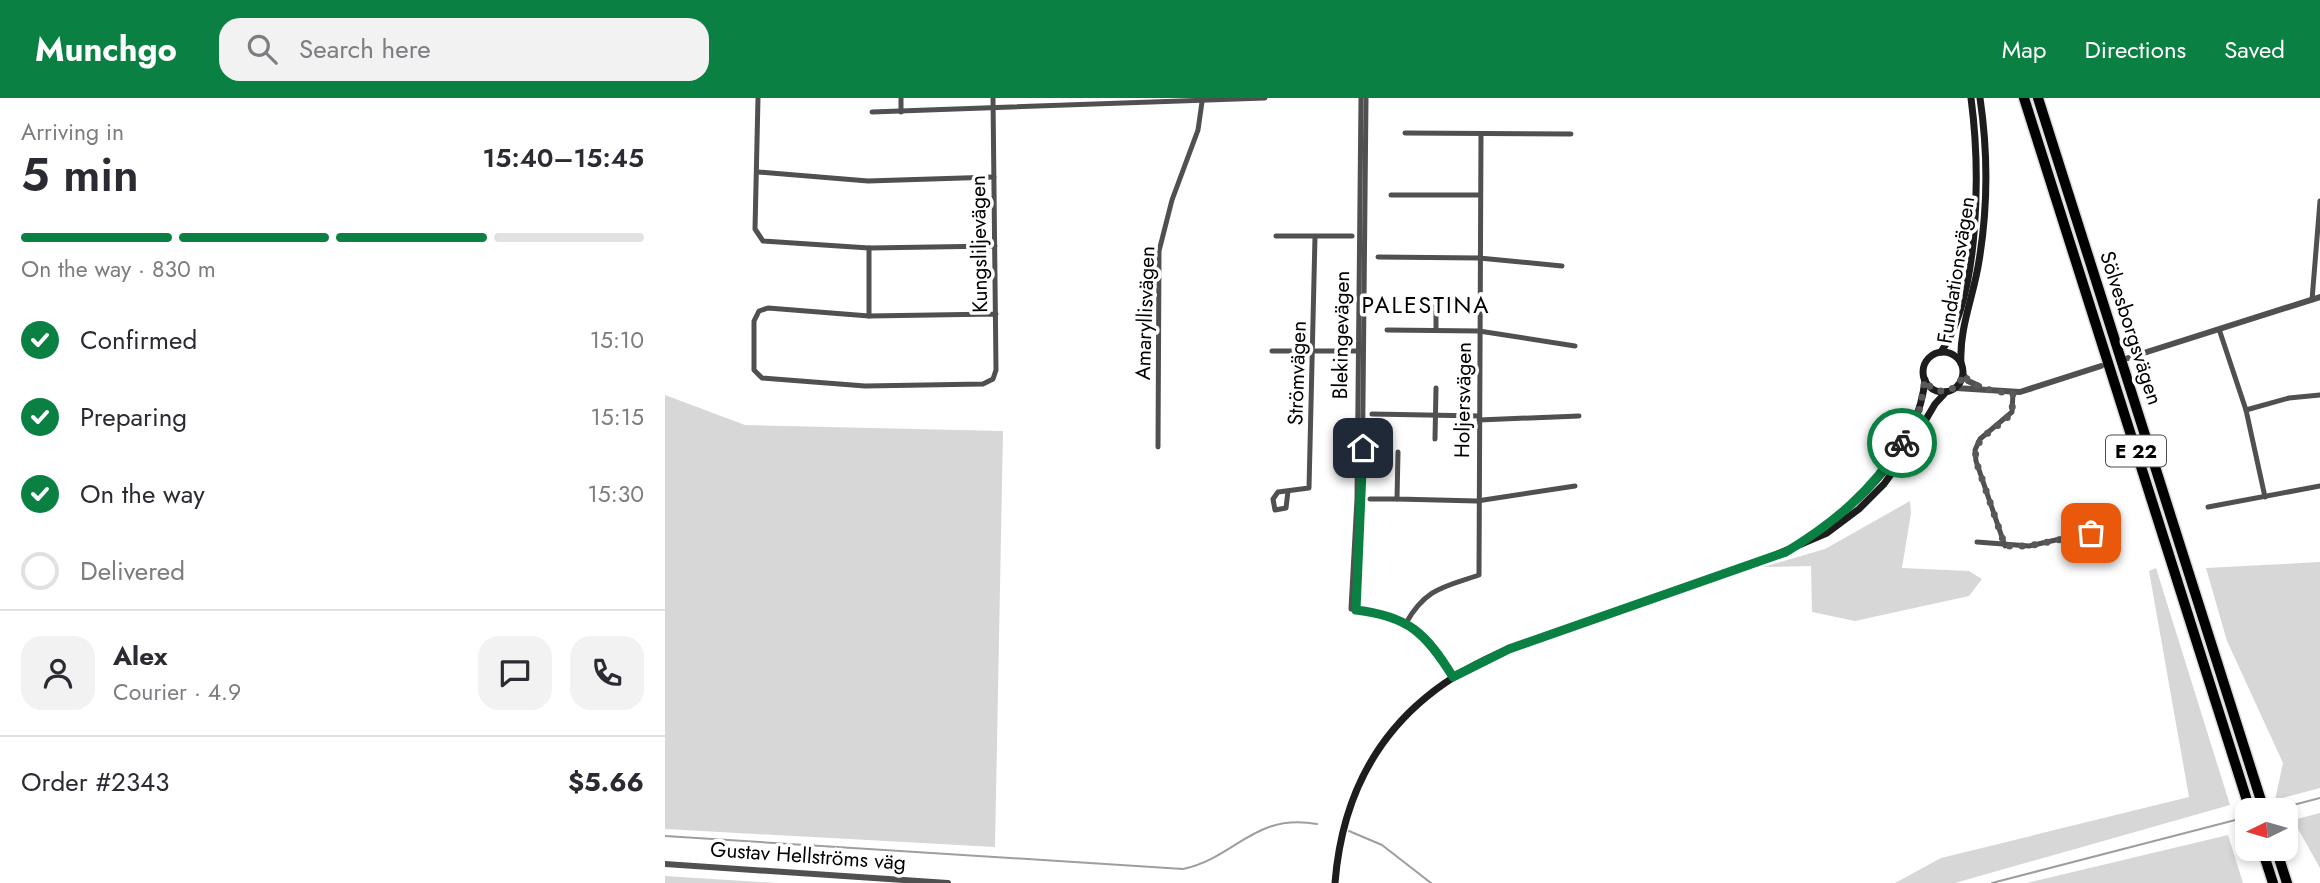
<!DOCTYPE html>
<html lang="en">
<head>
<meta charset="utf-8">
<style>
	:root { --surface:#fff; --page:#f2f2f3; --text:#2b2b33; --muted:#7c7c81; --line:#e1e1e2; --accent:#0b8043 }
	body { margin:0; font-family:Jost,sans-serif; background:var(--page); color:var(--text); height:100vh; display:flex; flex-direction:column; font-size:26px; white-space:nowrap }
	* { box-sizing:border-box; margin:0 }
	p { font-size:23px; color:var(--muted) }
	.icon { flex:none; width:38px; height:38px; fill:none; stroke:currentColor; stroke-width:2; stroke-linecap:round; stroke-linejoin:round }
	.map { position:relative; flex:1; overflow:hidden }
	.details { display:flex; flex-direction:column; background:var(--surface); width:665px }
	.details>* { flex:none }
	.needle { width:46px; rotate:265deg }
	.controls { position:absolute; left:1570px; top:700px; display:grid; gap:14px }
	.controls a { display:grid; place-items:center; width:63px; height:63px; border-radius:14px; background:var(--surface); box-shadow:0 4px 10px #0003; font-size:35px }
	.pin { position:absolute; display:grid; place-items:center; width:60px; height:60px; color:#fff; margin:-30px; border-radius:14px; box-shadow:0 4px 10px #0006 }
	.courier { position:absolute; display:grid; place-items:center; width:70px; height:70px; margin:-35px; border:5px solid #0b8043; border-radius:50%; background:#fff; color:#222; box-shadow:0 2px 9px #0007 }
	.summary em { font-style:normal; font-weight:600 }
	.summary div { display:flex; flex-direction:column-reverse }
	.summary { display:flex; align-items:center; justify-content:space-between; height:119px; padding:0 21px }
	h1 { font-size:46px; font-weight:600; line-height:52px }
	.bar { display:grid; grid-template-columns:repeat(4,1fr); gap:10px 7px; align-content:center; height:84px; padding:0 21px }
	.bar i { height:9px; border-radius:5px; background:var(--line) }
	.bar .current { background:var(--accent) }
	.bar p { grid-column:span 4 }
	.line { display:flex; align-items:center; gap:18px; padding:0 21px; border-top:2px solid var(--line) }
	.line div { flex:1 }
	.round { display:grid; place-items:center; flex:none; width:74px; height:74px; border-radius:21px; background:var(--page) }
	ol { padding:0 21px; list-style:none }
	li { display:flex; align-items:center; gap:21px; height:77px }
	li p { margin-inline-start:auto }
	li .icon { padding:7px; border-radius:50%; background:var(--accent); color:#fff; stroke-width:4 }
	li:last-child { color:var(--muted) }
	li i { width:38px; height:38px; border:4px solid var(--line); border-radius:50% }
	header { display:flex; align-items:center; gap:42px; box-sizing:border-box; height:98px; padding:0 35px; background:var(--accent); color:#fff }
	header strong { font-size:33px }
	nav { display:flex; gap:38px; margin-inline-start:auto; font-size:24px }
	.search { width:490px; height:63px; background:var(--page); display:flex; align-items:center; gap:18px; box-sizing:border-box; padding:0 24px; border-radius:21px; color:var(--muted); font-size:26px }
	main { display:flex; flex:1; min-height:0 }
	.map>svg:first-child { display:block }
	.green { fill:#d7d7d7 }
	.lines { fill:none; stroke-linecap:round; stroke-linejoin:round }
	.stream { stroke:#9e9e9e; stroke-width:2 }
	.motorway-casing { stroke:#dbdbdb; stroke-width:13 }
	.minor { stroke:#505050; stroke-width:5 }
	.tertiary { stroke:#505050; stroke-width:6 }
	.secondary { stroke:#1d1d1d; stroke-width:7 }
	.motorway { stroke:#000; stroke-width:10 }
	.done { stroke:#595959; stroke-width:7; stroke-dasharray:0 12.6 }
	.route { stroke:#0b8043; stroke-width:9 }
	.labels { text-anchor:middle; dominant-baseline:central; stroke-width:7; stroke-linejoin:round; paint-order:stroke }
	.shield { fill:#fff; stroke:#4c4c4c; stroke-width:2 }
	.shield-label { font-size:19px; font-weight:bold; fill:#000 }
	.street-label { font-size:21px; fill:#000; stroke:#fff }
	.neighbourhood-label { font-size:23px; letter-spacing:2px; fill:#000; stroke:#fff }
</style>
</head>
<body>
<header>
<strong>Munchgo</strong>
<div class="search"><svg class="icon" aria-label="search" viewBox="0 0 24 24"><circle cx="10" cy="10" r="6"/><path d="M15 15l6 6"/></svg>Search here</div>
<nav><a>Map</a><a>Directions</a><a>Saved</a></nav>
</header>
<main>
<section class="details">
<div class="summary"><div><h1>5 min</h1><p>Arriving in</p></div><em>15:40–15:45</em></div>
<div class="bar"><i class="current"></i><i class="current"></i><i class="current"></i><i></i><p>On the way · 830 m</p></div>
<ol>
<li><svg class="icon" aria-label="check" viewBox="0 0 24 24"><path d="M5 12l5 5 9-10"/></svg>Confirmed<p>15:10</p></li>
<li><svg class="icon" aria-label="check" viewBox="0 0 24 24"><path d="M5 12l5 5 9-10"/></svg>Preparing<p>15:15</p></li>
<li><svg class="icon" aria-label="check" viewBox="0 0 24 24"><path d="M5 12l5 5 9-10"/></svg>On the way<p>15:30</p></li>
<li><i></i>Delivered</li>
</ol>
<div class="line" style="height:126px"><a class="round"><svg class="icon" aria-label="person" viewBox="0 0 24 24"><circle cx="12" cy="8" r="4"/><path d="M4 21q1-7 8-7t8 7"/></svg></a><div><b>Alex</b><p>Courier · 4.9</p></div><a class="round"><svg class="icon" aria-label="chat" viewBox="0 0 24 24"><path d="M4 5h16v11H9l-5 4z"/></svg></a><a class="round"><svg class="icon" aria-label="phone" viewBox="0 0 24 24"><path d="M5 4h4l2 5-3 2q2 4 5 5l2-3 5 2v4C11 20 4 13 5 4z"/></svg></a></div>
<div class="line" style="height:91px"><div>Order #2343</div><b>$5.66</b></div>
</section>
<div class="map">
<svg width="1655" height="785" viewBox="0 0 1655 785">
	<rect width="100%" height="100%" fill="#fff"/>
	<!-- green -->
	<g class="green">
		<path d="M0,297l80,30 258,6 -8,416 -330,-18z"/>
		<path d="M1245,403l1,12 -9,55 67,3 13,8 -13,17 -114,25 -43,-9 -1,-46 -48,1 62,-18z"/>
		<path d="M1655,464v226l-45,12 8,-37 -56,-122 -21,-73z"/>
		<path d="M1491,470l74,237 -275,78h-60l46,-25 248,-61 -40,-226z"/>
		<path d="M1655,715v55l-27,-48z"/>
		<path d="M1563,737l15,48h-216z"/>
		<path d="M0,778l113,7h-113z"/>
	</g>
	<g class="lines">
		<!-- stream -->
		<g class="stream">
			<path d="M1609,712l46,-12"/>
			<path d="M684,733l33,14 49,38"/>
			<path d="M0,738l518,33c54,-12 70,-56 134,-45"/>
			<path d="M1327,785l255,-66"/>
		</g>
		<defs>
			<g id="motorway">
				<path d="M1359,0l226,712"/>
				<path d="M1373,0l226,712"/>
				<path d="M1597,751l11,34"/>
				<path d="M1611,751l11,34"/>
			</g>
		</defs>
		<!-- motorway casing -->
		<use href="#motorway" class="motorway-casing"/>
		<!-- minor -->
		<g class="minor">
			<path d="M93,0l-3,131 8,12 106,7 126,-2"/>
			<path d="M328,0l3,272 -3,9 -10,5 -118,2 -103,-8 -8,-8v-49l5,-10 9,-3 101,8 127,-2"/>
			<path d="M696,0l-4,401 -6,110c55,7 73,21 102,68"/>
			<path d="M207,14l393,-14"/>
			<path d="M236,14v-14"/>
			<path d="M740,35l166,1"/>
			<path d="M93,74l110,9 126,-4"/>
			<path d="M726,97h89"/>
			<path d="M611,138h76"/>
			<path d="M204,150v68"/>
			<path d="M713,159l101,1 83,8"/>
			<path d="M1647,202l8,-99"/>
			<path d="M771,208v24"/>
			<path d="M1554,231l27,81 19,87"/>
			<path d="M722,232l92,1 96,15"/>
			<path d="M607,253h89"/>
			<path d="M1581,312l43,-12 31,-3"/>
			<path d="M707,316l107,2"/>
			<path d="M814,322l100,-4"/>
			<path d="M770,341l1,-51"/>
			<path d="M493,349l1,-196 13,-51 26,-70 4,-28"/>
			<path d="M733,354l-1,47 80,2 98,-15"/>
			<path d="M623,393l-2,17 -11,2 -2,-11 5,-7 31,-4 6,-251"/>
			<path d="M705,401h27"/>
			<path d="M1543,409l112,-21"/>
			<path d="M1312,444l52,4 80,-18"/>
			<path d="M1340,448l-29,-85 -1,-11 5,-11 32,-27 1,-19"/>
			<path d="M691,512l6,-110 4,-402"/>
			<path d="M741,525c20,-35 38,-36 73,-48l2,-441"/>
		</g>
		<!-- tertiary -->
		<g class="tertiary">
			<path d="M1463,260l192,-61"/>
			<path d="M1298,276l5,7 11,5"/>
			<path d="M1291,290l64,4 81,-26"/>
			<path d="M0,766l283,19"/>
		</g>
		<!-- secondary -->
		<g class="secondary">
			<path d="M1276,254c40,-58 39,-186 30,-254"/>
			<circle cx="1278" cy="274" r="20"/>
			<path d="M1296,265c-2,-35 13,-68 18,-102 9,-54 9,-109 1,-163"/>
			<path d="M1144,440c53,-36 109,-90 116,-158"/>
			<path d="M670,785c9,-114 68,-191 174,-234l257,-90 61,-26 32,-24 25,-25 21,-29 30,-51 11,-12"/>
		</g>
		<!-- motorway -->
		<use href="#motorway" class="motorway"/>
	</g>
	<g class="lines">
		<!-- done -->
		<path class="done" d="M1237,345l18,-35 5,-28 7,9 14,3 13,-7 4,-11c10,15 32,18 50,19l-1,19c-13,18 -40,22 -36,49l29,85h24l62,-13"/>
		<!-- route -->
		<path class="route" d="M698,350l-7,162c52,6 70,23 97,67l56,-28 277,-97c48,-29 86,-61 116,-109"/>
	</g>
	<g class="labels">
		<!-- shield labels -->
		<rect class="shield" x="1441" y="337.5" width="60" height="31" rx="5"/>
		<g class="shield-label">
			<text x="1471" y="353">E 22</text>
		</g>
		<!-- street labels -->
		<g class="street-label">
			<text transform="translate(314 146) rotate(-91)">Kungsliljevägen</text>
			<text transform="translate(1291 172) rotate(-81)">Fundationsvägen</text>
			<text transform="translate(480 215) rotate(-88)">Amaryllisvägen</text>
			<text transform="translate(1466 230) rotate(72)">Sölvesborgsvägen</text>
			<text transform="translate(676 237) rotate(-89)">Blekingevägen</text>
			<text transform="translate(632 275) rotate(-88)">Strömvägen</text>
			<text transform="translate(798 302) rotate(-89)">Holjersvägen</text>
			<text transform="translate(143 758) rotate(4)">Gustav Hellströms väg</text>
		</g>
		<!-- neighbourhood labels -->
		<g class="neighbourhood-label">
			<text x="761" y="207">PALESTINA</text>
		</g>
	</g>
</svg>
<div class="controls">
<a><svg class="needle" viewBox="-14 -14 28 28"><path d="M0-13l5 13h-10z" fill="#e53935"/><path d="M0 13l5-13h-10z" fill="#7c7c81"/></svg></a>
</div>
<div class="pin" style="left:1426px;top:435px;background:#ea580c"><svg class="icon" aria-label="bag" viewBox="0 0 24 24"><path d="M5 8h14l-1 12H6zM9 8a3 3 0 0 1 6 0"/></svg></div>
<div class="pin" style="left:698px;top:350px;background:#1f2937"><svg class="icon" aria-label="home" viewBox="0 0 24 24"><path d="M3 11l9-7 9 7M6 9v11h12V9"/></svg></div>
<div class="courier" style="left:1237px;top:345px"><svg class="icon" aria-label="bike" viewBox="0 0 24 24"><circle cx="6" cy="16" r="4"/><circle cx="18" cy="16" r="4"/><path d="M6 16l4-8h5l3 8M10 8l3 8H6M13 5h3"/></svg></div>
</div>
</main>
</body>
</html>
